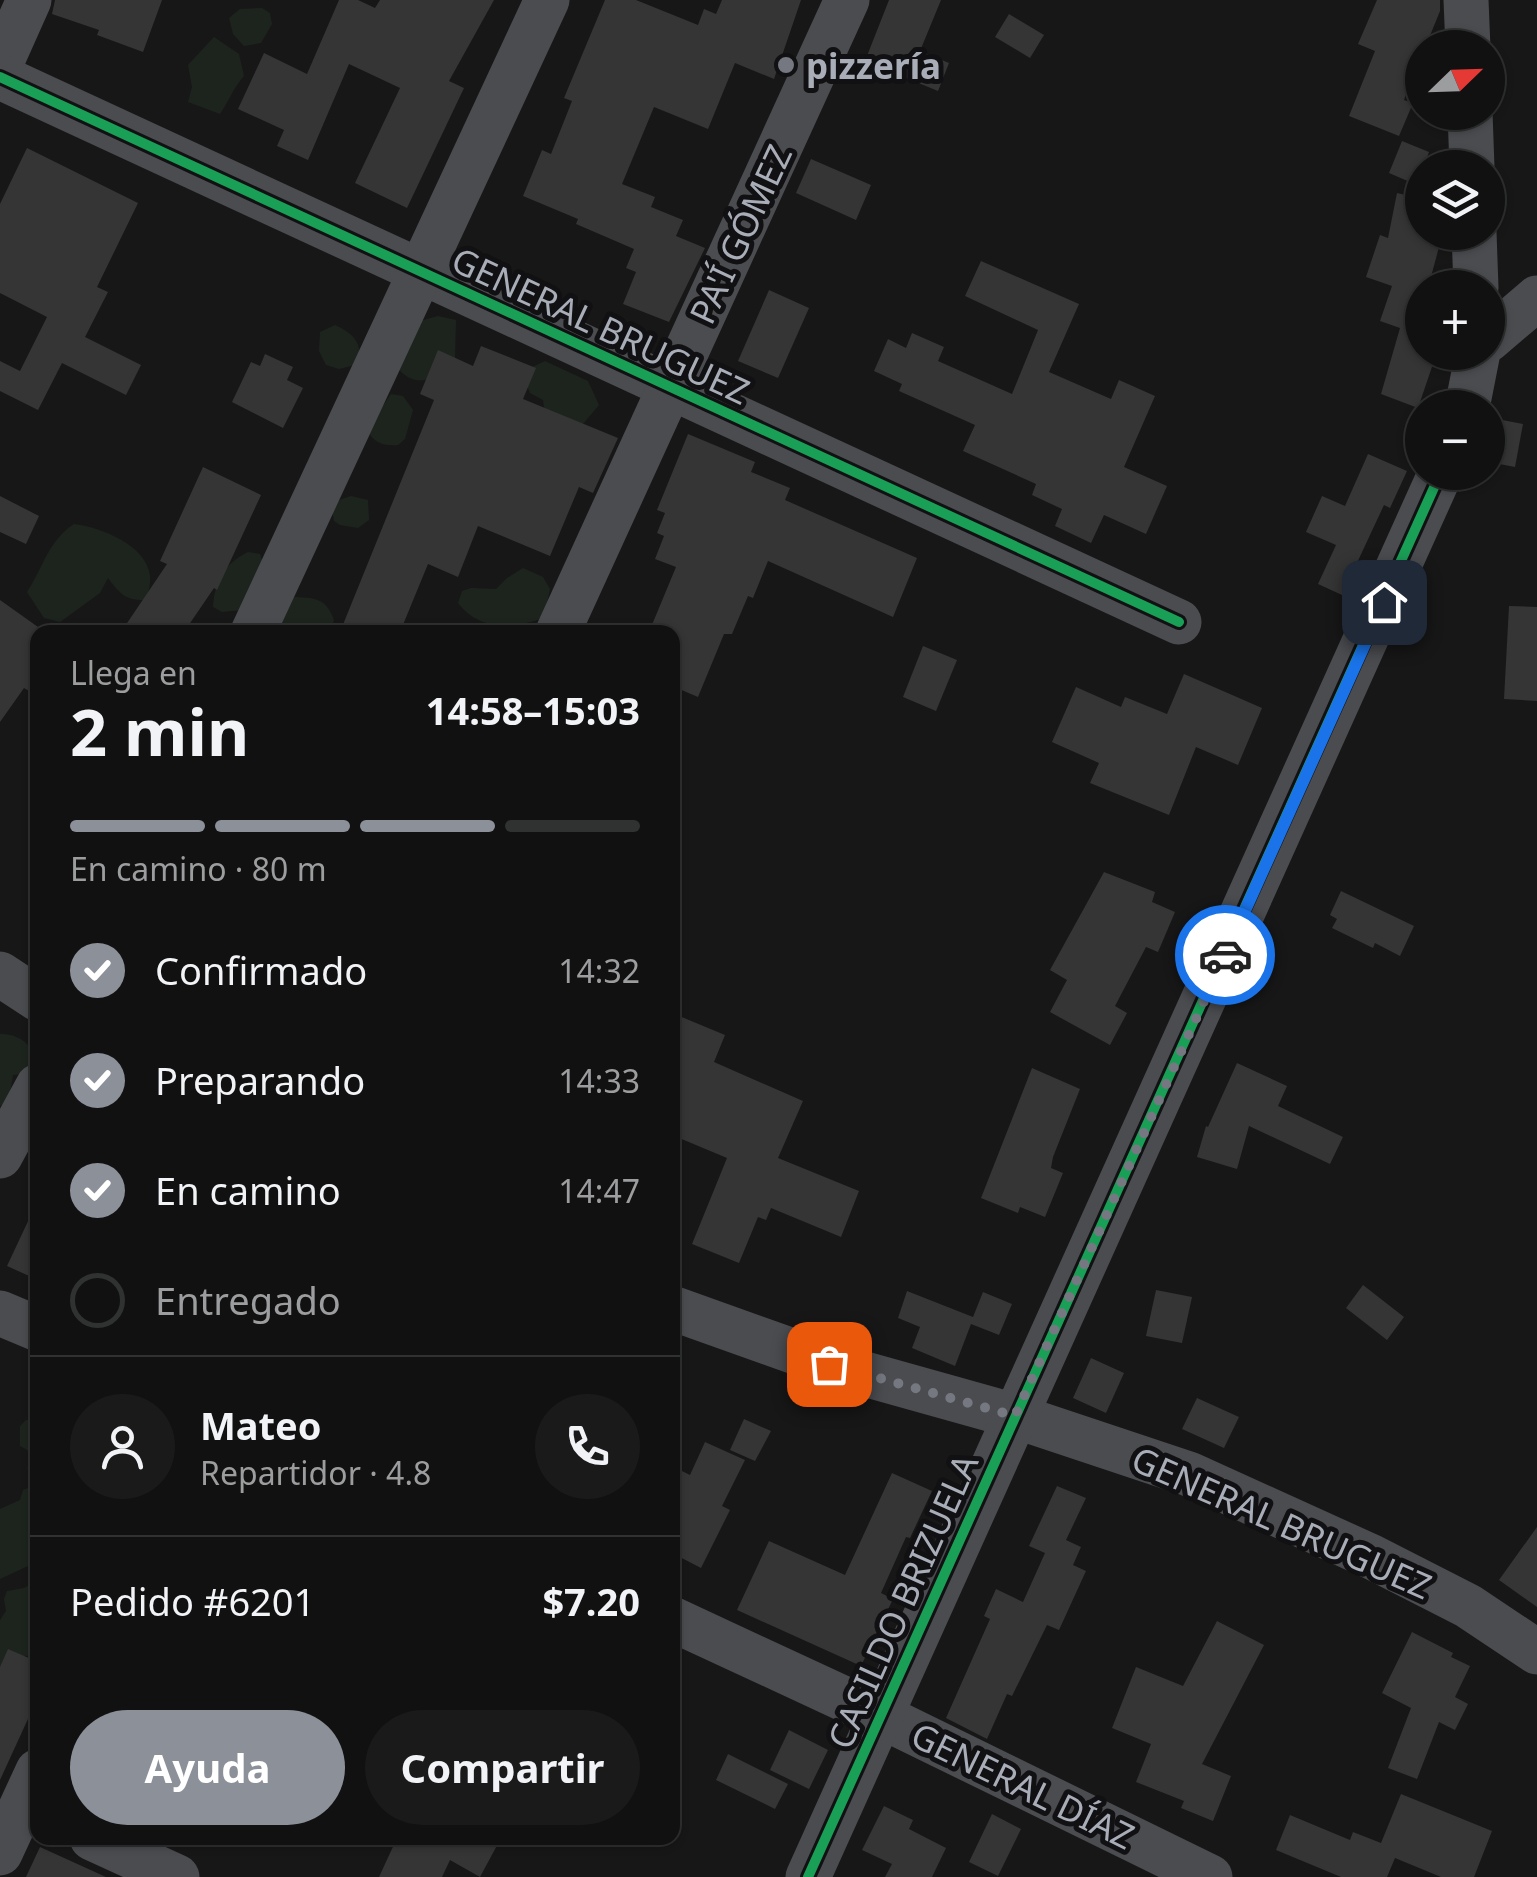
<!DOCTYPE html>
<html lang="es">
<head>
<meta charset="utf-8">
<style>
	:root { --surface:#111; --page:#1a1a1a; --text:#f1f3f6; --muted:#9c9d9f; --line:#303131; --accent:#8c9099 }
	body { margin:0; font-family:"Noto Sans",sans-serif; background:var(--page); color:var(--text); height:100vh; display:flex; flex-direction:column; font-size:38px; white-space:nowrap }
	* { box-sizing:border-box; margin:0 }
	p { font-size:32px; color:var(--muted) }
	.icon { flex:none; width:55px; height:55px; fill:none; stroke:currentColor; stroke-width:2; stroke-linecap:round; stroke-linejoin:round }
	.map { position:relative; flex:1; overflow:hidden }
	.panel { position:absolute; left:30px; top:625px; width:650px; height:1220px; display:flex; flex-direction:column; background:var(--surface); border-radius:20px; box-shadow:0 2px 8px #0004,0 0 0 2px var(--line) }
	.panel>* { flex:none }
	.needle { width:65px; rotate:67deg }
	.controls { position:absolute; left:1405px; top:30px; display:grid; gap:20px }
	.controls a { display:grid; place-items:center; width:100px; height:100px; border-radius:50%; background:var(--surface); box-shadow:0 2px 8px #0004,0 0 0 2px var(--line); font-size:50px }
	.pin { position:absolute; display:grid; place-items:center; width:85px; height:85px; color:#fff; margin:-42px; border-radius:20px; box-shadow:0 5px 15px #0006 }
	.courier { position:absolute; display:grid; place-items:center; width:100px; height:100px; margin:-50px; border:8px solid #1a73e8; border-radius:50%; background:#fff; color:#222; box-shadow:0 2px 12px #0007 }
	.overview em { font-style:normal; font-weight:700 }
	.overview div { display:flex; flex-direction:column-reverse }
	.overview { display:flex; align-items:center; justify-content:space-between; height:170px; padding:0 40px }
	h1 { font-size:65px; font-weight:700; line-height:75px }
	.bar { display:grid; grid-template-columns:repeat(4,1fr); gap:15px 10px; align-content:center; height:120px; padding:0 40px }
	.bar i { height:12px; border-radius:8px; background:var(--line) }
	.bar .on { background:var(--accent) }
	.bar p { grid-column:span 4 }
	.line { display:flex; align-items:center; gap:25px; padding:0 40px; border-top:2px solid var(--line) }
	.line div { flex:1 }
	.round { display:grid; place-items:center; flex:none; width:105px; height:105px; border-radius:52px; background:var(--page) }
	ol { padding:0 40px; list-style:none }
	li { display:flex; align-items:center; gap:30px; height:110px }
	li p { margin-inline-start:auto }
	li .icon { padding:10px; border-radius:50%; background:var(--accent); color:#fff; stroke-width:4 }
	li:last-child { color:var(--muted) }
	li i { width:55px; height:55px; border:5px solid var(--line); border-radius:50% }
	.cta { display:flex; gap:20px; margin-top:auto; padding:20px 40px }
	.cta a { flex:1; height:115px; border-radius:60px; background:var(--accent); color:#fff; font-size:40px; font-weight:700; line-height:115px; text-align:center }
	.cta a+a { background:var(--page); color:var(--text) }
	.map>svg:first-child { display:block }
	.green { fill:#1d241e }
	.building { fill:#353536 }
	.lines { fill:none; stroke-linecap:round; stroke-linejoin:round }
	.minor { stroke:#4b4c50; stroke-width:45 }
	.cycleway-casing { stroke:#111113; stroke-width:16 }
	.cycleway { stroke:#1a9f57; stroke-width:10 }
	.done { stroke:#757880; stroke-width:10; stroke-dasharray:0 18 }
	.route { stroke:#1a73e8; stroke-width:12 }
	.poi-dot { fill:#757880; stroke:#111113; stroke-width:4 }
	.labels { text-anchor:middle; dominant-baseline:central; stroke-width:10; stroke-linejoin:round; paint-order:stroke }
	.poi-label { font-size:35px; font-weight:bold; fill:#a8adb8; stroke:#111113; text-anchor:start }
	.street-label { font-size:35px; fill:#a8adb8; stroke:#111113 }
</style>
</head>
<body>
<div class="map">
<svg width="1537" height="1877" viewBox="0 0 1537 1877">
	<rect width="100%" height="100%" fill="#171717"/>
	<!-- green -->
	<g class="green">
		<path d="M262,8l8,5 2,11 -11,19 -17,3 -11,-12 -4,-16 11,-9z"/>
		<path d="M214,37l25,17 5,22c-11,12 -15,25 -24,38l-32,-12 4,-15 -4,-22z"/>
		<path d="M438,316l18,4 -1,39c-22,22 -39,33 -62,4l27,-42z"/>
		<path d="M335,325c19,9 27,17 24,39l-20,5 -13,-4 -7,-14 1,-19z"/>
		<path d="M545,361l43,20 11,24 -22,26 -32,-16 -2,-15 -13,-7 -5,-12 5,-13z"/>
		<path d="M391,394l12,2 10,14 -8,29 -7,6c-15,1 -25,-2 -31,-16z"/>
		<path d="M351,496l17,4 1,20 -11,8 -18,-3 -6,-4 -2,-11 4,-9z"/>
		<path d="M74,524c26,3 73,21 76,52 1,6 -2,17 -3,24 -21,1 -27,-6 -39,-22l-8,15 -40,29 -16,-4 -17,-26c16,-24 21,-51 47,-68z"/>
		<path d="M248,552l12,2 5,16 -22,40 -21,2 -9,-5c1,-25 12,-44 35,-55z"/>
		<path d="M523,568l20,9 7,12 -6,29c-30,10 -64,14 -86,-15l4,-12 9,-3 25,1 11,-11z"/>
		<path d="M296,597c21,1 30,2 38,23l-4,12h-54l12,-34z"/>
		<path d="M0,1034c25,-1 44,21 23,40l-10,1 -4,25 -9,6z"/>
		<path d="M26,1420l11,1v55l-10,-8 9,-13 -16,-9v-20z"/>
		<path d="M33,1486h4v40l-5,8v24l-4,8 -28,13v-70l20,-9 3,-10z"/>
		<path d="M37,1581v74l-13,1 -24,19v-55l6,-9 -2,-12 3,-8 17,-3z"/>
	</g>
	<!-- building -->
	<g class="building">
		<path d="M55,0h107l-19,52 -46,-17 2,-5 -47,-16z"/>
		<path d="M339,0h19l17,8 5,-8h114l-45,81 15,7 -57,120 -52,-25 45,-95 -51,-24 -41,96 -31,-14 7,-16 -46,-21 26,-56 43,21z"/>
		<path d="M605,0h31l62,25 6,-16 12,5 6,-14h79l-27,79 -39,-16 -27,66 -54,-22 -32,77 33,13 -4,10 32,13 -7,16 29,12 -36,74 -46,-18 13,-32 -10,-4 8,-19 -58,-25 2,-5 -55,-23 19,-46 9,4 21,-53 -8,-3z"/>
		<path d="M889,0h52l-21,51 29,12 -11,28 -73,-30z"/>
		<path d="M1377,0h63v11l-15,37h-3l-18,52 9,3 -14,33 -50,-20 26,-65 -17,-7z"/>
		<path d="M1009,14l35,21 -14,23 -35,-21z"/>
		<path d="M1402,141l27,11 -12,33 -28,-12z"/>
		<path d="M27,148l111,55 -41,84 11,5 -23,45 56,28 -15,30 -64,-32 -24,47 -38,-19v-30l20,10 27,-54 -47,-24v-89z"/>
		<path d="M811,159l60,26 -15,35 -60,-27z"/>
		<path d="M1397,193l25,6v33h21l-15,56h-6v64h15l-19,56 -37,-14 19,-66 -20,-7 12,-35 -26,-9 14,-42 8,3z"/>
		<path d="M981,261l98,43 -30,68 62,27 8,-19 36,16 -31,71 43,19 -21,48 -42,-19 -13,28 -36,-17 7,-17 -30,-14 4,-11 -73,-33 12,-26 -76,-34 3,-7 -28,-13 14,-32 18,9 6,-15 32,14 -6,14 74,33 26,-64 -73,-34z"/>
		<path d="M769,290l40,18 -31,70 -40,-17z"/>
		<path d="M481,346l55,22 -13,31 95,39 -25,55 -14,-6 -29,69 -72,-30 -20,51 -30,-13 -28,68h-60l94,-232 -14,-6 18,-44 35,16z"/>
		<path d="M265,354l28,13 -6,13 16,8 -20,40 -51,-26 19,-40 9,4z"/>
		<path d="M1497,419l26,5 -8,43 -26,-5z"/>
		<path d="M688,434l67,28 -4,10 39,16 -5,12 132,58 -24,59 -125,-56 -15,37 -5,-2 -16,38h-8l-26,63 -26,-11v-54h-23l27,-65 -21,-8 9,-23 -7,-3 8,-20 -8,-3z"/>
		<path d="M1368,454l39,17 -17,37 -6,-3 -42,90 -24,-11 18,-39 -30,-13 16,-36 23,10z"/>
		<path d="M203,467l58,28 -44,95 -3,-2 -30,44h-63l46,-68 -7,-3z"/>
		<path d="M0,496l39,20 -13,28 -26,-12z"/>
		<path d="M0,600l38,27v69l-14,-8 -24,34z"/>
		<path d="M1509,606l28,1v94l-33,-2z"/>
		<path d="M923,646l34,14 -21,51 -33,-14z"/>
		<path d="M1184,674l78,34 -24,57 -42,-18 -27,68 -79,-32 9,-20 -47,-21 24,-55 45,20 4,-10 42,17z"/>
		<path d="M1104,872l51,20 -3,10 23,10 -17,40 -12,-5 -31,59 12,7 -17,32 -60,-33 17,-32 -17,-10z"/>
		<path d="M1341,891l73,35 -14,30 -25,-13 -2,5 -41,-20 5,-9 -7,-4z"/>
		<path d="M672,1013l53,22 -11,27 89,39 -25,57 81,33 -18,46 -70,-29 -5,12 -8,-3 -19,46 -47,-19 35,-86 -55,-23z"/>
		<path d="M1237,1063l50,23 -9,20 65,31 -13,27 -81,-38 -12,43 -40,-12 9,-31 2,1z"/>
		<path d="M1032,1068l48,21 -27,68 -2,11 12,5 -18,44 -25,-10 -2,6 -37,-15z"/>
		<path d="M38,1200v80l-31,-14z"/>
		<path d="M1363,1285l41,32 -17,23 -41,-32z"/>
		<path d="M1156,1290l36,7 -10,46 -36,-7z"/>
		<path d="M907,1291l66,26 10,-25 29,12 -13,31 -28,-11 -16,42 -43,-18 8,-21 -22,-9z"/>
		<path d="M1091,1358l33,15 -18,40 -33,-15z"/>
		<path d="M1197,1398l42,19 -15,31 -42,-19z"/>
		<path d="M744,1419l27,12 -16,30 -25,-11z"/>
		<path d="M705,1442l40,18 -23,46 8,4 -29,58 -29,-15v-87l18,9z"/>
		<path d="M892,1473l40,18 -22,47 -4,-1 -25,56 12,6 -32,67 -124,-56 32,-69 76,34z"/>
		<path d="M1057,1486l29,12 -20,42 15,7 -8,18 13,6 -27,59 -12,-5 -35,71 -5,-2 -20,45 -41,-21 44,-99 -6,-3 12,-27 27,13 22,-49 -16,-7z"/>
		<path d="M1537,1527v80l-38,-27z"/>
		<path d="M1217,1621l47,24 -62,119 29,12 -18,45 -32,-13 3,-7 -48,-19 15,-38 -39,-16 24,-61 47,19z"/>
		<path d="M1412,1632l41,21 -2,4 19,9 -15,31 13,7 -13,26 -16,-8 -22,57 -29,-11 23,-60 -29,-15z"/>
		<path d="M8,1649l30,13v35l-38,83v-113z"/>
		<path d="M789,1730l39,20 -19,39 -39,-19z"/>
		<path d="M728,1754l60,30 -13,25 -59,-29z"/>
		<path d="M1401,1794l91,37 -18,46h-33l-46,-19 -8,19h-46l-65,-27 14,-35 60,25 3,-8 28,11z"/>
		<path d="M884,1806l29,14 -4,9 37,19 -14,29h-47l7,-13 -30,-14z"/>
		<path d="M992,1814l29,15 -23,47 -29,-14z"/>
		<path d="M397,1838h104l-21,39 -30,-17 -8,17h-63z"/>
		<path d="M40,1847l66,30h-80z"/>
	</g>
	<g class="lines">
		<!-- minor -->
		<g class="minor">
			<path d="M1466,0l2,48"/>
			<path d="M0,65l29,-65"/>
			<path d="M0,77l1179,545"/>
			<path d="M1470,112l2,56"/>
			<path d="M1474,232l2,56"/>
			<path d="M1488,340l49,-42"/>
			<path d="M1467,408l11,-56"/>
			<path d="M253,632l294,-632"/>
			<path d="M558,632l289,-632"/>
			<path d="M0,974l38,25"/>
			<path d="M0,1156l38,-70"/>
			<path d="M672,1308l157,56 186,52 174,58 183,83 96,49 69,46"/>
			<path d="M0,1313l38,16"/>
			<path d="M672,1619l209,97 329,161"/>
			<path d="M92,1838l85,39"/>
			<path d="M0,1853l38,-82"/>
			<path d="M808,1877l633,-1405"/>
		</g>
		<defs>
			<g id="cycleway">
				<path d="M0,77l1179,545"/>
				<path d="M808,1877l633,-1405"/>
			</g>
		</defs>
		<!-- cycleway casing -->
		<use href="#cycleway" class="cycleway-casing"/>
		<!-- cycleway -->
		<use href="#cycleway" class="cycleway"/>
	</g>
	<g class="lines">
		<!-- done -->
		<path class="done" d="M829,1364l186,52 210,-461"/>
		<!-- route -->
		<path class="route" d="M1225,955l159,-353"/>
	</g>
	<!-- markers -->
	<circle class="poi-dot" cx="786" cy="65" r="10"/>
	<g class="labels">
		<!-- poi labels -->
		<g class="poi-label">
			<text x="806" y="65">pizzería</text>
		</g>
		<!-- street labels -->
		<g class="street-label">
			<text transform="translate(740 234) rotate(-65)">PA'Í GÓMEZ</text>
			<text transform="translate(601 325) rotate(25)">GENERAL BRUGUEZ</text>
			<text transform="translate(1282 1522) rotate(24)">GENERAL BRUGUEZ</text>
			<text transform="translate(902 1601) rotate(-66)">CASILDO BRIZUELA</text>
			<text transform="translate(1023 1785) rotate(26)">GENERAL DÍAZ</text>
		</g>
	</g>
</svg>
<div class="controls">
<a><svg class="needle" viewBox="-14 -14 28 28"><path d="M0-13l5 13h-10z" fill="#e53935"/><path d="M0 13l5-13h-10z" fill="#9c9d9f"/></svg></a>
<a><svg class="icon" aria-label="layers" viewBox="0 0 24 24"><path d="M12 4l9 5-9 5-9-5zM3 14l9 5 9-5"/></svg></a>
<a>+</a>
<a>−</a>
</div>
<div class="pin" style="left:829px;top:1364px;background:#ea580c"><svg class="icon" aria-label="bag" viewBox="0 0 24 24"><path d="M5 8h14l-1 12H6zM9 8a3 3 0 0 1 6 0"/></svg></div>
<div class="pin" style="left:1384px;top:602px;background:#1f2937"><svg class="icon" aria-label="home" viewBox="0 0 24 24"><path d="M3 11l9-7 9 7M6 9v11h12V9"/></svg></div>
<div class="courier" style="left:1225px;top:955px"><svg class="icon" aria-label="car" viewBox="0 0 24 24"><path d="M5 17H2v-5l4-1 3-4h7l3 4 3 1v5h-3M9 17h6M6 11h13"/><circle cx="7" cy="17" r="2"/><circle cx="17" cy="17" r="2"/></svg></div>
<section class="panel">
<div class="overview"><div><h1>2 min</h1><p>Llega en</p></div><em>14:58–15:03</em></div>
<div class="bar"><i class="on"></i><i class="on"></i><i class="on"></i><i></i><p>En camino · 80 m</p></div>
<ol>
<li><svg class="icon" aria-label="check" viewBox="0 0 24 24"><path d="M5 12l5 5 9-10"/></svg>Confirmado<p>14:32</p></li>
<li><svg class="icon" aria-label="check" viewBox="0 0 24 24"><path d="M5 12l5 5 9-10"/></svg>Preparando<p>14:33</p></li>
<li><svg class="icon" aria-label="check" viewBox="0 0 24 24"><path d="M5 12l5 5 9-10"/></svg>En camino<p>14:47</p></li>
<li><i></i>Entregado</li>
</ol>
<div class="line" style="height:180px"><a class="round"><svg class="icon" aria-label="person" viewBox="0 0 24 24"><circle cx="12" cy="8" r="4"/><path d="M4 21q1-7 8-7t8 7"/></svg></a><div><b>Mateo</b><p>Repartidor · 4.8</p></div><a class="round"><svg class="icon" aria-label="phone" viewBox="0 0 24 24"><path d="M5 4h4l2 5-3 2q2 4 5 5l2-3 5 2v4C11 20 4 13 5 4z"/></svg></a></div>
<div class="line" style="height:130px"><div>Pedido #6201</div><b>$7.20</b></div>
<div class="cta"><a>Ayuda</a><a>Compartir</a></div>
</section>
</div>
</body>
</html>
